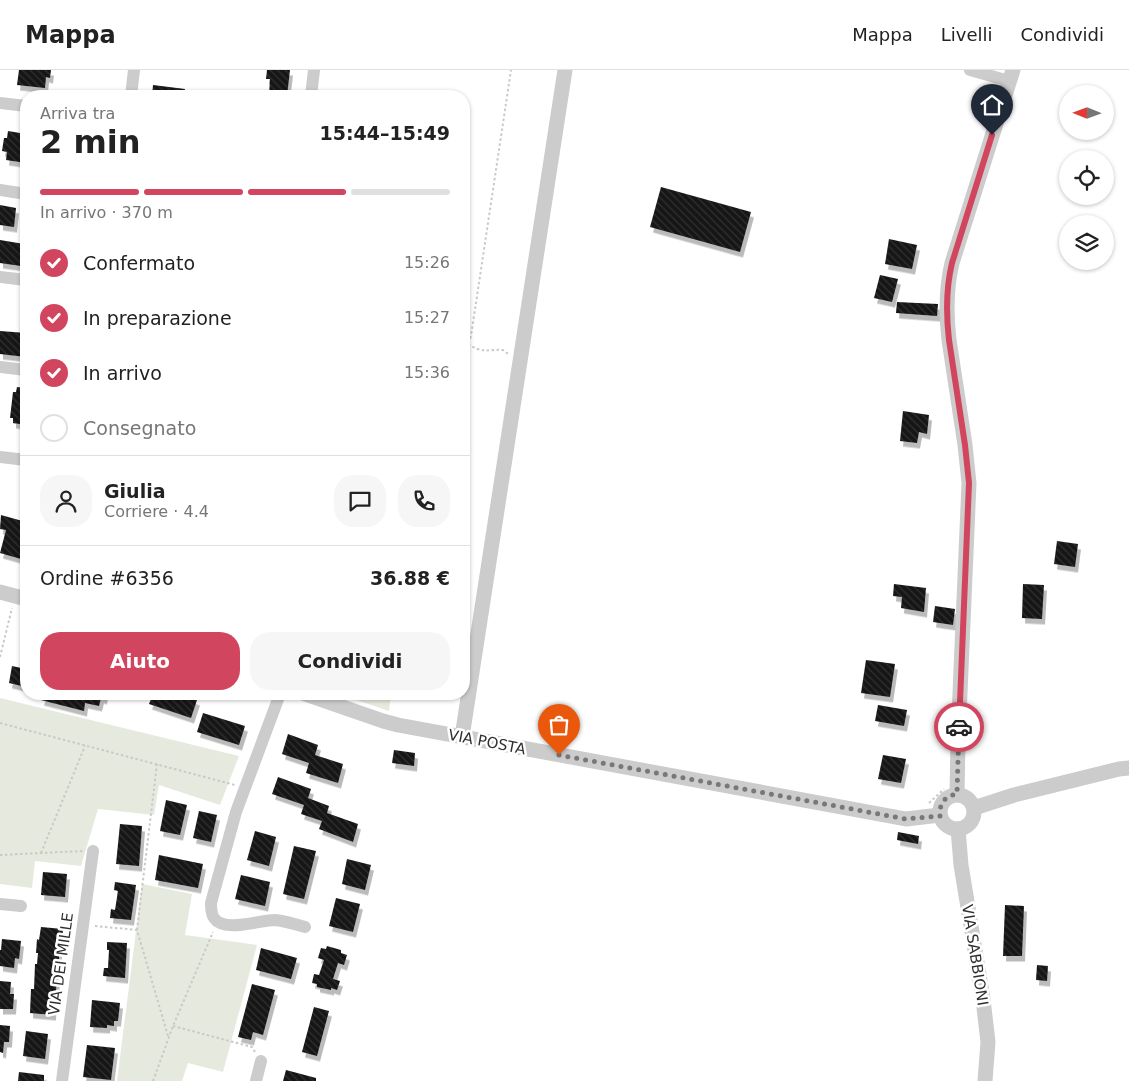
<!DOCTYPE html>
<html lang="it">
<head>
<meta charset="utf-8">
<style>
	:root { --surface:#fff; --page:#f6f6f6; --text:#222; --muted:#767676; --line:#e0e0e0; --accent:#d1455e }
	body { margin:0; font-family:"DejaVu Sans",sans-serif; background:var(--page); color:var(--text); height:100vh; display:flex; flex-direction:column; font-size:19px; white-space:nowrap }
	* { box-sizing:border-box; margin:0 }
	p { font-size:16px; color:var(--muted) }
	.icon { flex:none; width:28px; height:28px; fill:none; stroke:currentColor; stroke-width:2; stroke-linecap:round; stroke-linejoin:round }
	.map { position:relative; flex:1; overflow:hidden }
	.panel { position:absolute; left:20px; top:20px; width:450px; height:610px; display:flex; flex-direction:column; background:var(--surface); border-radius:20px; box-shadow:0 1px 4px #0004 }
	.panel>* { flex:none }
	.needle { width:32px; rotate:271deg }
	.buttons { position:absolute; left:1059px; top:15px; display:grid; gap:10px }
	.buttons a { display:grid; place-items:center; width:55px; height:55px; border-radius:50%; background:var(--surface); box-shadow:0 1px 4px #0004; font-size:25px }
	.pin { position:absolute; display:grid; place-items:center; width:42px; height:42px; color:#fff; margin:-51px -21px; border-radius:50% 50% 50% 0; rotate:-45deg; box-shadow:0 0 5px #0007 }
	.pin .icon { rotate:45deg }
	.courier { position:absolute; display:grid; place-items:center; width:50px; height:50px; margin:-25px; border:4px solid #d1455e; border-radius:50%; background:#fff; color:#222; box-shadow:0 1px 6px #0007 }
	.overview em { font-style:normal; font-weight:600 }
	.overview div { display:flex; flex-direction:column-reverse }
	.overview { display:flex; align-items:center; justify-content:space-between; height:85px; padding:0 20px }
	h1 { font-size:32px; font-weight:600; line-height:38px }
	.bar { display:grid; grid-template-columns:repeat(4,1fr); gap:8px 5px; align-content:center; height:60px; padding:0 20px }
	.bar i { height:6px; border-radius:4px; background:var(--line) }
	.bar .current { background:var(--accent) }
	.bar p { grid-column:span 4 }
	.line { display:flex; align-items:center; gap:12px; padding:0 20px; border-top:1px solid var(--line) }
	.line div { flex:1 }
	.round { display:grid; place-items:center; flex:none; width:52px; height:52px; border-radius:20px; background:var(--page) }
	ol { padding:0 20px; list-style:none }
	li { display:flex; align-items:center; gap:15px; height:55px }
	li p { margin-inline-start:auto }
	li .icon { padding:5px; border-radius:50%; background:var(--accent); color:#fff; stroke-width:4 }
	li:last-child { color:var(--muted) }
	li i { width:28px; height:28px; border:2px solid var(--line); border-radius:50% }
	.button { display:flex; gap:10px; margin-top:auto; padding:10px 20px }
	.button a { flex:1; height:58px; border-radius:20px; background:var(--accent); color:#fff; font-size:20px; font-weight:600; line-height:58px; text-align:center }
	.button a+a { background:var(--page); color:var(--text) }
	header { display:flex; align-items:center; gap:30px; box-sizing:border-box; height:70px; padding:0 25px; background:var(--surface); border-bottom:1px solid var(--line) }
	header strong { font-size:24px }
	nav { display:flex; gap:28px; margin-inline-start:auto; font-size:18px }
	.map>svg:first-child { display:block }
	.park { fill:#e6eade }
	.building { fill:url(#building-back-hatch); filter:url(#shadow) }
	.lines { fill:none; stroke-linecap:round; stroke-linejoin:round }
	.path { stroke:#c9c9c9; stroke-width:2; stroke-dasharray:2.5 2.5; stroke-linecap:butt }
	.minor { stroke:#ccc; stroke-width:12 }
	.tertiary { stroke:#ccc; stroke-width:15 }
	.done { stroke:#787878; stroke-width:5; stroke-dasharray:0 9 }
	.route { stroke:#d1455e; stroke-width:6 }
	.labels { text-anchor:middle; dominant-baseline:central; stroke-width:5; stroke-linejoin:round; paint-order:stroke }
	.street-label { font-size:15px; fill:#2f2f2f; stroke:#fff }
</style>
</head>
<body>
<header>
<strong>Mappa</strong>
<nav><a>Mappa</a><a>Livelli</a><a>Condividi</a></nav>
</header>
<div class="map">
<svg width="1129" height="1011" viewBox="0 0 1129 1011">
	<defs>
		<pattern id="building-back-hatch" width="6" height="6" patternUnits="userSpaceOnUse" patternTransform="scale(1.25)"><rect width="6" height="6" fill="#161616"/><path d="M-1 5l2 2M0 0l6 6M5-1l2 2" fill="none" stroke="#303030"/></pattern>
		<filter id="shadow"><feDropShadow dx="3" dy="5.5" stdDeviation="0" flood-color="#0004"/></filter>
	</defs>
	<rect width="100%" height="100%" fill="#fff"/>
	<!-- park -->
	<g class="park">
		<path d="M339,624h52l-2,17z"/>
		<path d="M0,628l239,58 -19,49 -61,-20 -5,30 -56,-6 -17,57 -46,-5 -3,27 -32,-4z"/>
		<path d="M142,814l50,10 -7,41 72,10 -34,127 -35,-9 -6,18h-65z"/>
	</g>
	<!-- building -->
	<g class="building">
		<path d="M19,0h32l-1,8 -4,-1 -1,11 -28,-3z"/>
		<path d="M267,0h23l-3,26h-18l1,-17h-4z"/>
		<path d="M153,15l32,4 -1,7h-32z"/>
		<path d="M8,61l18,3v29l-20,-3 1,-8 -5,-1 2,-13h3z"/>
		<path d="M661,117l90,25 -11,40 -90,-25z"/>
		<path d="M0,135l16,3 -2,19 -14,-2z"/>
		<path d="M889,169l28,6 -5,24 -27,-5z"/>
		<path d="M0,170l24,4 -3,22 -21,-3z"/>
		<path d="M880,205l18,4 -6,23 -18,-4z"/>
		<path d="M897,232l41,2 -1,12 -41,-3z"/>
		<path d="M0,261l26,2v24l-26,-3z"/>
		<path d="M17,317l9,1v37l-13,-2v-5h-3l3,-26h3z"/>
		<path d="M903,341l26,4 -2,19 -8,-2 -2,11 -17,-2z"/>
		<path d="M1,445l25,7 -2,13 2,1v4l-5,19 -21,-6 6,-23 -6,-1z"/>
		<path d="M1057,471l21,3 -3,23 -21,-3z"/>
		<path d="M894,514l32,4 -2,24 -23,-4 1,-11 -9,-1z"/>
		<path d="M1023,514l21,1 -2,34 -20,-1z"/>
		<path d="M935,536l20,3 -2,16 -20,-3z"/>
		<path d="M866,590l29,4 -5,33 -29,-4z"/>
		<path d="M12,596l14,3v18l-17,-4z"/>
		<path d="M43,624h62l-1,5 -3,-1 -2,8 -14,-3 -1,8 -43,-11z"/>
		<path d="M153,624h26l18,6 -6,18 -42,-14z"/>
		<path d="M878,635l29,5 -3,16 -29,-5z"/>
		<path d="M203,643l42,13 -6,19 -42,-13z"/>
		<path d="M288,664l30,11 -3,10 28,9 -5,19 -32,-10 3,-10 -27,-9z"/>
		<path d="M394,680l21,3 -1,13 -22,-3z"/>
		<path d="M883,685l23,4 -5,24 -23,-4z"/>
		<path d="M278,707l33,12 -3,9 21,8 -2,7 31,11 -5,18 -34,-13 3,-8 -21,-7 3,-9 -32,-11z"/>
		<path d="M166,730l21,5 -7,30 -20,-4z"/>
		<path d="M199,741l18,4 -6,27 -18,-4z"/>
		<path d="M120,754l22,2 -3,40 -23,-2z"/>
		<path d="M255,761l21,6 -7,29 -22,-6z"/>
		<path d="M898,762l21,4 -1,8 -21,-4z"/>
		<path d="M294,776l22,5 -12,48 -21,-5z"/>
		<path d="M159,785l44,9 -5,24 -43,-8z"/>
		<path d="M347,789l24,6 -6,25 -23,-6z"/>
		<path d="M43,802l24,2 -2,23 -24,-2z"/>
		<path d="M241,805l29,7 -5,24 -30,-7z"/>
		<path d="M115,812l21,3 -5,35 -21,-2 1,-9 4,1 3,-19 -4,-1z"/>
		<path d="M336,828l24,6 -7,28 -24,-6z"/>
		<path d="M1005,835l19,1 -2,50h-19z"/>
		<path d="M41,857l22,2 -1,13h-3v24h-3l-1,12h2l-1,13h-2l-1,24 -23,-2 1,-24h3l1,-25h2l1,-11h-2l1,-14 2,1z"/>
		<path d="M2,869l19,2 -2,18 -4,-1 -1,10 -14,-2v-16h1z"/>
		<path d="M107,872l20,1 -2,35 -22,-2 1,-8h4l1,-18h-2z"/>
		<path d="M327,876l14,4v3l6,2 -3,10 -6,-2 -5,16 7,2 -3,9 -6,-2v2l-14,-3v-3l-5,-1 2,-9 5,1 5,-15 -6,-2 3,-10 5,1z"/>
		<path d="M261,878l36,10 -6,21 -35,-9z"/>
		<path d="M1037,895l11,1 -1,15 -11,-1z"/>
		<path d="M0,911l11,1 -1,12h4l-1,15h-13z"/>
		<path d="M252,914l23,6 -12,45 -10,-3 -2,8 -13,-3z"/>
		<path d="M92,930l28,3 -2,18h-4v5l-7,-1v3l-17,-1z"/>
		<path d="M314,937l15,4 -12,45 -15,-4z"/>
		<path d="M0,955l10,1 -1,16h-5l-1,11 -3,-1z"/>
		<path d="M26,961l22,3 -3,25 -22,-3z"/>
		<path d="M87,975l28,3 -4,32 -28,-3z"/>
		<path d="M286,1000l30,8v3h-33z"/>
		<path d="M19,1002l25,3v6h-26z"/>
	</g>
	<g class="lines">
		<!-- path -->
		<g class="path">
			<path d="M464,273l4,1 3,-8 40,-266"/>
			<path d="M468,274c15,10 19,5 35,6l5,4"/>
			<path d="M0,587l12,-49"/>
			<path d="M0,653l235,62"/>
			<path d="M929,733l15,-14"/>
			<path d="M41,783l44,-107"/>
			<path d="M0,785l83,-4"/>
			<path d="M95,856l42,4 31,106"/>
			<path d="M137,860l20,-166"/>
			<path d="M173,956l79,21 3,5"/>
			<path d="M153,1011l20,-55 40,-94"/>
		</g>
		<!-- minor -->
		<g class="minor">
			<path d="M970,0l39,11"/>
			<path d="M131,26l3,-26"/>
			<path d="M311,26l3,-26"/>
			<path d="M0,33l26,3"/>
			<path d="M0,120l26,4"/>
			<path d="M0,207l26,3"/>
			<path d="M0,297l26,3"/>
			<path d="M0,387l26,3"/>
			<path d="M280,624l-44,118 -25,91c0,5 0,11 3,15 10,15 46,2 61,2 10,1 20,4 30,7"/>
			<path d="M0,834l21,2"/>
			<path d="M62,1011l31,-230"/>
			<path d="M256,1011l5,-20"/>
		</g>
		<!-- tertiary -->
		<g class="tertiary">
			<path d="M0,522l26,7"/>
			<path d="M305,624l78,27 15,4 508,94 34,-4"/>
			<path d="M462,667l103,-667"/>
			<path d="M957,724l1,-54 11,-257 -4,-38 -16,-105c-3,-26 -3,-52 3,-77l61,-193"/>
			<circle cx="957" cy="742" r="17"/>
			<path d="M974,738l40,-13 105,-26 10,-1"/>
			<path d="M958,759l3,36 22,134 5,43 -3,39"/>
		</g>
	</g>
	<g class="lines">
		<!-- done -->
		<path class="done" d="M559,685l347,64 34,-3c-1,-13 5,-20 17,-22l2,-67"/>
		<!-- route -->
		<path class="route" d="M959,657l10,-244 -4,-38 -16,-105c-3,-26 -3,-52 3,-77l40,-128"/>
	</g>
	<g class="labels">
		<!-- street labels -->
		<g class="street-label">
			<text transform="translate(487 672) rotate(11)">VIA POSTA</text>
			<text transform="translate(975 885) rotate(81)">VIA SABBIONI</text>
			<text transform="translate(61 894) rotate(-82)">VIA DEI MILLE</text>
		</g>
	</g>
</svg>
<div class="buttons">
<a><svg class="needle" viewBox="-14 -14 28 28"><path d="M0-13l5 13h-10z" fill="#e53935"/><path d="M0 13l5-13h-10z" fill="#767676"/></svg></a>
<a><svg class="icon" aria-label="locate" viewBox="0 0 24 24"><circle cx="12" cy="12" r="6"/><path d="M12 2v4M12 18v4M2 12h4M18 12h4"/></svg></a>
<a><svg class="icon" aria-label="layers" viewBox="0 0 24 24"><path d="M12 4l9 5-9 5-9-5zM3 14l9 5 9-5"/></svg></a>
</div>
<div class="pin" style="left:559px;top:685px;background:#ea580c"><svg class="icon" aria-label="bag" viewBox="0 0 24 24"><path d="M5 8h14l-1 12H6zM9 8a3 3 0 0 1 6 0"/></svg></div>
<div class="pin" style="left:992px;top:65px;background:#1f2937"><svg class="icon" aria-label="home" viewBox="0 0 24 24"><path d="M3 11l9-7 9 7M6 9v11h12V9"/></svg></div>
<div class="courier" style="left:959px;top:657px"><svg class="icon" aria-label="car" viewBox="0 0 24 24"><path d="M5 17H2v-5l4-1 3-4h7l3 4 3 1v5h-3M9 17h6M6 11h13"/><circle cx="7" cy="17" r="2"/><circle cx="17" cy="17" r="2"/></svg></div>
<section class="panel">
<div class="overview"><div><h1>2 min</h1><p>Arriva tra</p></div><em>15:44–15:49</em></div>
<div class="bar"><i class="current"></i><i class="current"></i><i class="current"></i><i></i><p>In arrivo · 370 m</p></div>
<ol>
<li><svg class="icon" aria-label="check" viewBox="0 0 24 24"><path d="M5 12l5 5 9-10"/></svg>Confermato<p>15:26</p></li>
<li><svg class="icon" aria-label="check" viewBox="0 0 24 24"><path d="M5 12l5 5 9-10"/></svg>In preparazione<p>15:27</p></li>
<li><svg class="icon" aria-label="check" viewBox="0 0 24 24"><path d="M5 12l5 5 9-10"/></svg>In arrivo<p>15:36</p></li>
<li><i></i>Consegnato</li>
</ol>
<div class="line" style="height:90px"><a class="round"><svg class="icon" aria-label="person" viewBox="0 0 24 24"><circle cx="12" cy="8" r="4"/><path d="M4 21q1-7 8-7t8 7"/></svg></a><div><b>Giulia</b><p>Corriere · 4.4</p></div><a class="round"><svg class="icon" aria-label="chat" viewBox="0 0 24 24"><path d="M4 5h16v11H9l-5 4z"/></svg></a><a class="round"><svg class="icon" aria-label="phone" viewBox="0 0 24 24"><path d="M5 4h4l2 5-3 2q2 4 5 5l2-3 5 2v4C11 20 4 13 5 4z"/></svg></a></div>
<div class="line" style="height:65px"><div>Ordine #6356</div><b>36.88 €</b></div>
<div class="button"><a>Aiuto</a><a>Condividi</a></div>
</section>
</div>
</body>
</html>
